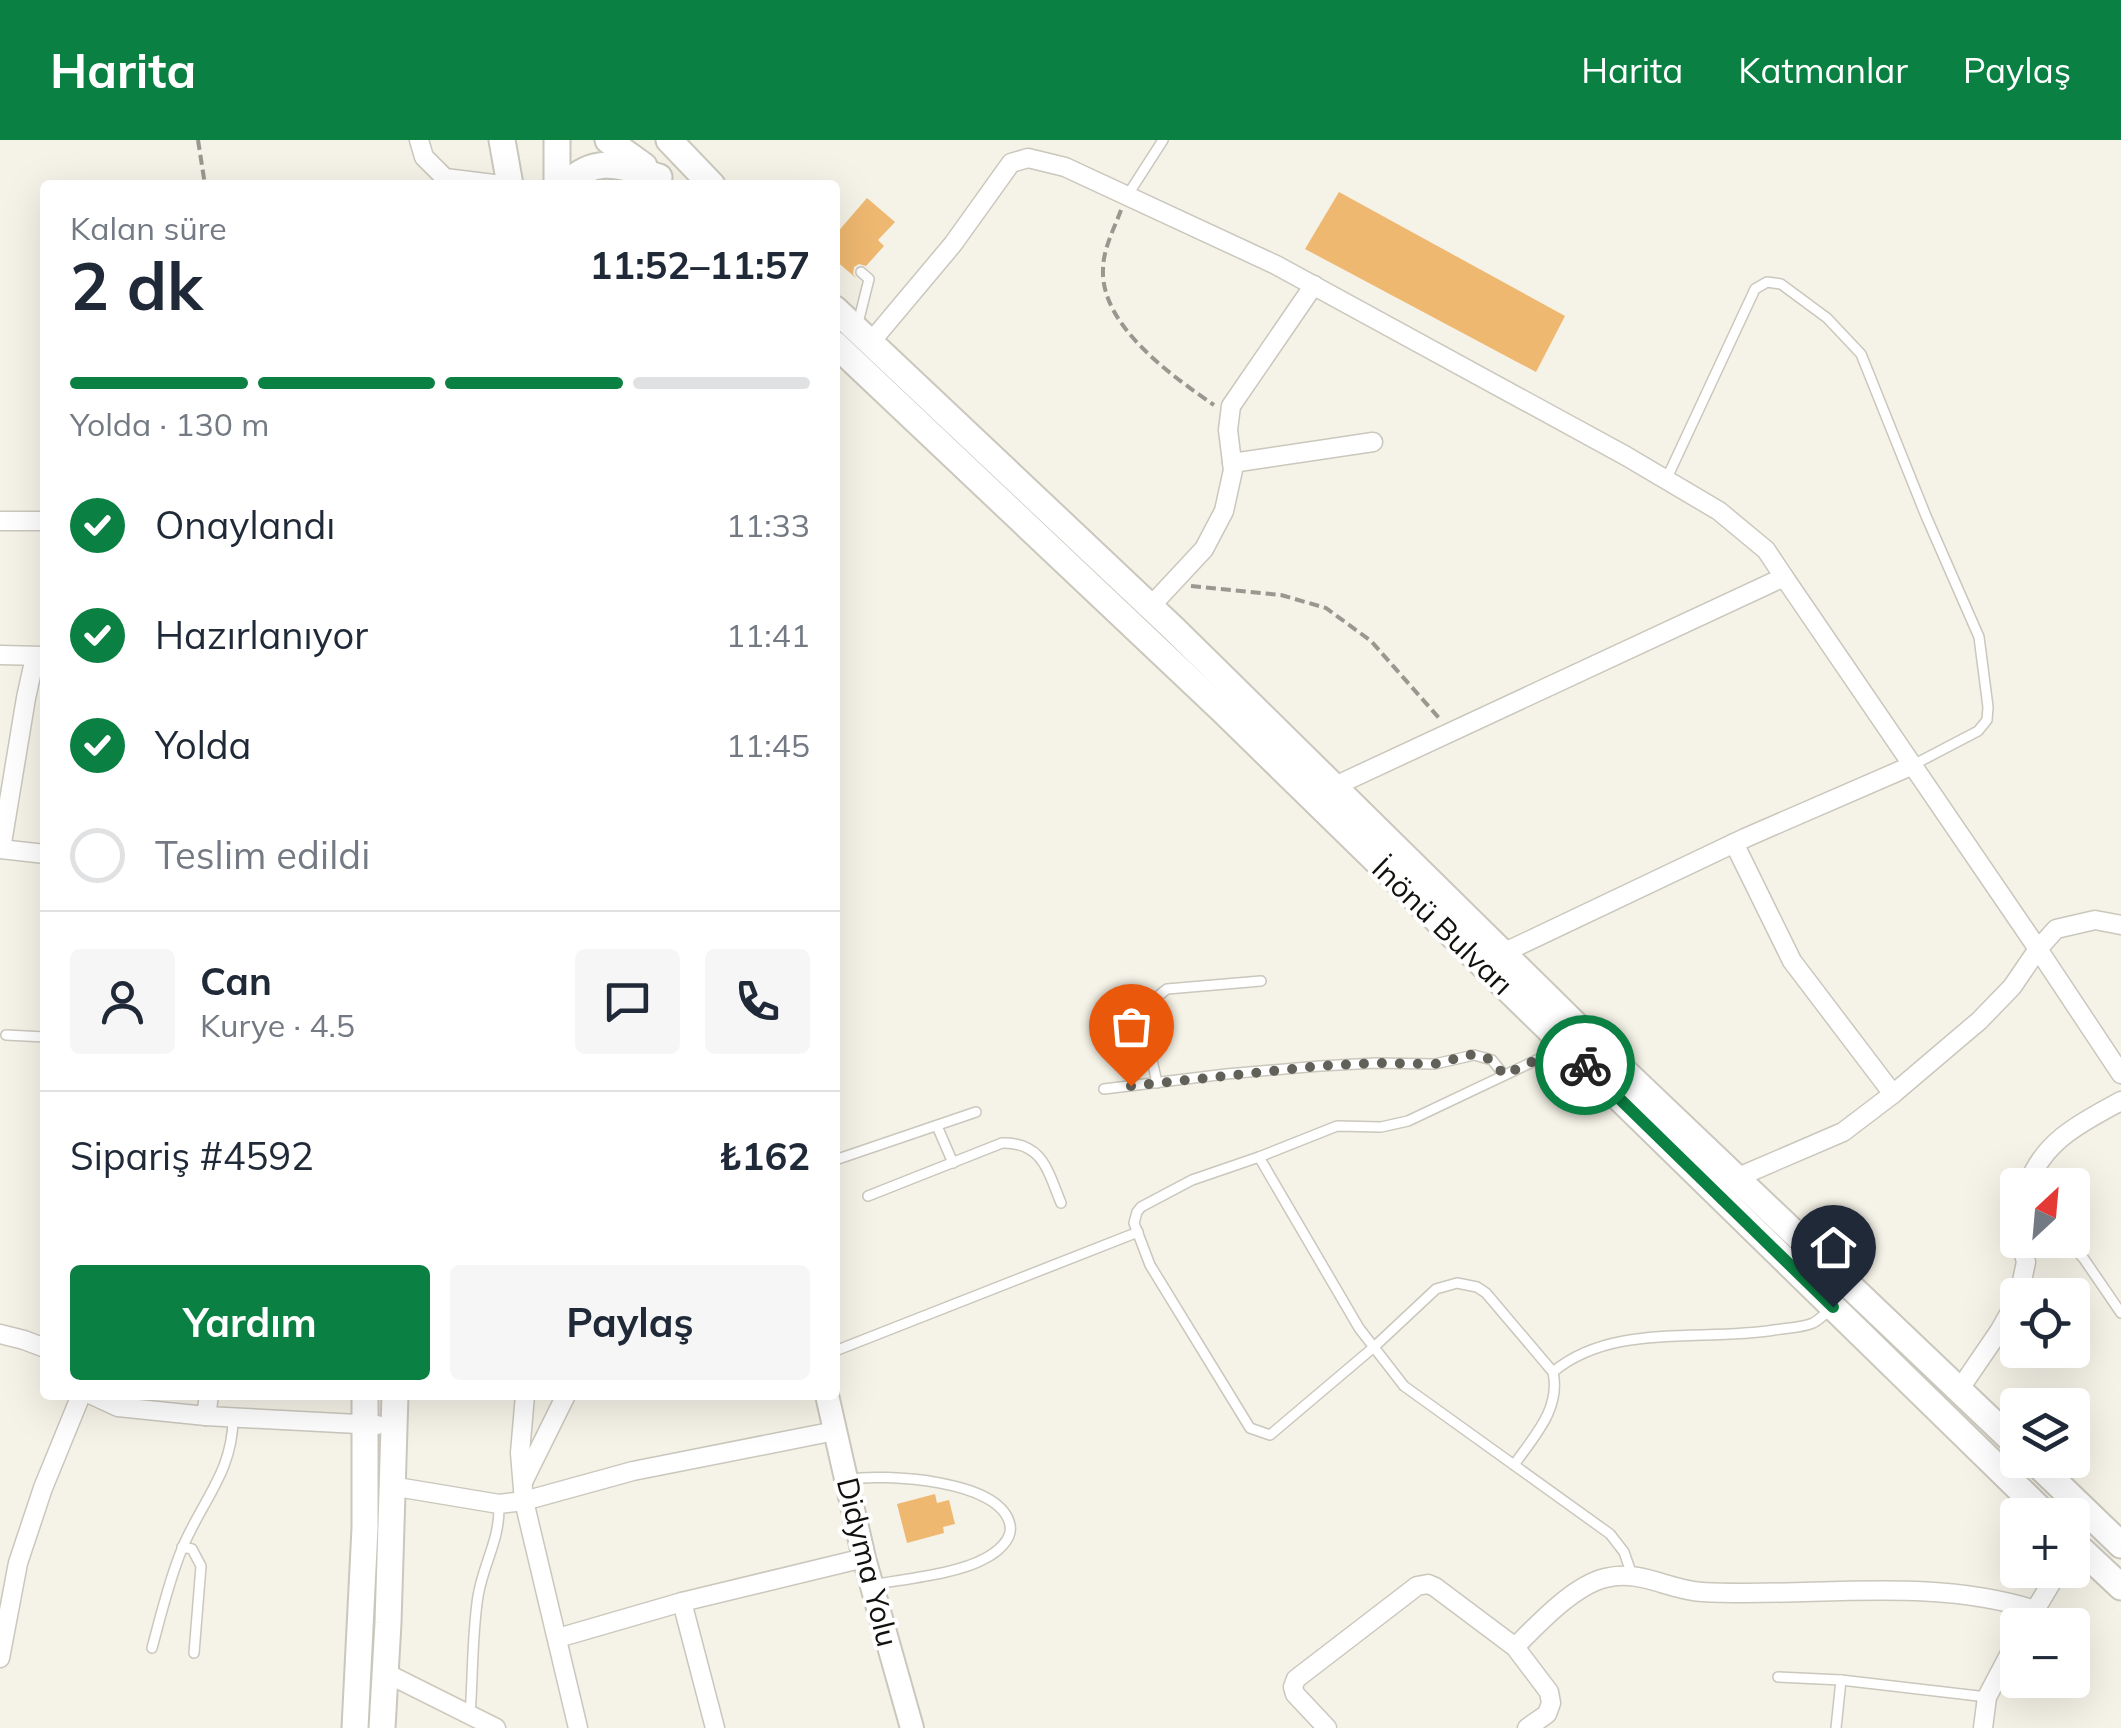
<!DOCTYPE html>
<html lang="tr">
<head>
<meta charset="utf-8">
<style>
	:root { --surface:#fff; --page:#f6f6f7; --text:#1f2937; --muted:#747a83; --line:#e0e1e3; --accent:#0b8043 }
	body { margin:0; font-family:Mulish,sans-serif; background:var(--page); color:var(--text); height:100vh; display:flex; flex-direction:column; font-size:38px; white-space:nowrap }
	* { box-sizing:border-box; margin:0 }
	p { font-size:32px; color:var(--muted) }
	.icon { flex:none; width:55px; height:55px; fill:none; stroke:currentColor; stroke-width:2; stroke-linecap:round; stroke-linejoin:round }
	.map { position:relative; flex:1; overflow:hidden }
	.drawer { position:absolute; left:40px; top:40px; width:800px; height:1220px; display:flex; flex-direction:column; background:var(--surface); border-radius:10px; box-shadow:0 10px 40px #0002 }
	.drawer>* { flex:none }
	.needle { width:65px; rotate:26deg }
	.buttons { position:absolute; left:2000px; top:1028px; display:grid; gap:20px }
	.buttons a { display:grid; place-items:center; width:90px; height:90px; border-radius:10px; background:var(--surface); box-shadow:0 10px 40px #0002; font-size:50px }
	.pin { position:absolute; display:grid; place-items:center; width:85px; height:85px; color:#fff; margin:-102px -42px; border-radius:50% 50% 50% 0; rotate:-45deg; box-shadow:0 0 10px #0007 }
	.pin .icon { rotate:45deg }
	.courier { position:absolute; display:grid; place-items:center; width:100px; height:100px; margin:-50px; border:8px solid #0b8043; border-radius:50%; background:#fff; color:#222; box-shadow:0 2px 12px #0007 }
	.overview em { font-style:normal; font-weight:700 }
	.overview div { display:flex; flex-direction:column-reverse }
	.overview { display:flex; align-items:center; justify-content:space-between; height:170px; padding:0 30px }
	h1 { font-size:65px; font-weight:700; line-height:75px }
	.bar { display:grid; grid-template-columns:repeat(4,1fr); gap:15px 10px; align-content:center; height:120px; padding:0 30px }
	.bar i { height:12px; border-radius:8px; background:var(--line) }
	.bar .selected { background:var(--accent) }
	.bar p { grid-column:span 4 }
	.line { display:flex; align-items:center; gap:25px; padding:0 30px; border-top:2px solid var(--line) }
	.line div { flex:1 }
	.round { display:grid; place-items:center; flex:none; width:105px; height:105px; border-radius:10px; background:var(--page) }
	ol { padding:0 30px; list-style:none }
	li { display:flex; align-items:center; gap:30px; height:110px }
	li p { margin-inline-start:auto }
	li .icon { padding:10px; border-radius:50%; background:var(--accent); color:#fff; stroke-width:4 }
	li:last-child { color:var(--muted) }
	li i { width:55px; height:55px; border:5px solid var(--line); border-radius:50% }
	.primary-button { display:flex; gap:20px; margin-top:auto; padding:20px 30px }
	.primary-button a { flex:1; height:115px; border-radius:10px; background:var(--accent); color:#fff; font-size:40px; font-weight:700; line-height:115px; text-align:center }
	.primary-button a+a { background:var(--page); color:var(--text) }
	header { display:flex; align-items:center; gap:60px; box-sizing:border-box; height:140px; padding:0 50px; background:var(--accent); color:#fff }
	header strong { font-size:48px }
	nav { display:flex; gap:55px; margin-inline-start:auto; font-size:35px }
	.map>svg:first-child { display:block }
	.building { fill:#efb871 }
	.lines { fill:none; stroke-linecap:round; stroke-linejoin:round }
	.service-casing { stroke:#cac7bd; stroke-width:12 }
	.minor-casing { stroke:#cac7bd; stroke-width:21 }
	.tertiary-casing { stroke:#cac7bd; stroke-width:26 }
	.secondary-casing { stroke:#cac7bd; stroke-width:29 }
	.path { stroke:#99978f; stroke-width:4; stroke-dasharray:10 5; stroke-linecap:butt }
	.service { stroke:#fff; stroke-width:9 }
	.minor { stroke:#fff; stroke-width:18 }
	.tertiary { stroke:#fff; stroke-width:22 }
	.secondary { stroke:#fff; stroke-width:25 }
	.done { stroke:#616059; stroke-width:10; stroke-dasharray:0 18 }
	.route { stroke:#0b8043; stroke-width:12 }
	.labels { text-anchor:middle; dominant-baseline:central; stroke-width:8; stroke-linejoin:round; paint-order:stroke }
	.street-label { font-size:30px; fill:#12110d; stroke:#fff }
</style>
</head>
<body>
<header>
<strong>Harita</strong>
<nav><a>Harita</a><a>Katmanlar</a><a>Paylaş</a></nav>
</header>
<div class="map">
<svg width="2121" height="1588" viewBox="0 0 2121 1588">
	<rect width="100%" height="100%" fill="#f5f2e7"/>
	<!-- building -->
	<g class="building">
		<path d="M1339,52l226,124 -29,56 -231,-123z"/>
		<path d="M867,58l28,24 -17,18 6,6 -18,20 -7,-2 -5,3 -1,7 3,4 -21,-18v-25z"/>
		<path d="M935,1354l2,9 12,-3 6,24 -12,3 1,6 -37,10 -10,-39z"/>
	</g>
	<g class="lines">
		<defs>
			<g id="service">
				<path d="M1127,56l36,-56"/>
				<path d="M858,183l11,-44 -8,-7"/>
				<path d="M1666,340l89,-191 12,-7 14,2 46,34 34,36 65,162 53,121 9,70 -1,13 -9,11 -65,34"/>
				<path d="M6,895l39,2"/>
				<path d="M1157,943c-6,-33 -23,-72 10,-94l94,-8"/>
				<path d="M1104,949l122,-15 94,-8 56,-3 59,1 39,-9 18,5 12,15"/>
				<path d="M937,986l16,37"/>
				<path d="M1259,1017l100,171 45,58 206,148 14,18 8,23"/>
				<path d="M835,1020l141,-48"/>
				<path d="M868,1056l134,-53c41,-1 46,29 59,60"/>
				<path d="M2067,1100l17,19 37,54"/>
				<path d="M835,1211l303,-119"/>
				<path d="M1553,1232c60,-50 149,-30 221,-42 12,-2 28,-2 39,-7 6,-3 13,-10 18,-14"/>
				<path d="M1514,1325c20,-29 47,-56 39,-93l-67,-79 -9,-6 -20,-4 -21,6 -62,58 -104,88 -20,-7 -100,-163 -16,-42 3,-11 4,-5 51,-27 67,-23 78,-31 44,1 27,-6 156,-74"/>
				<path d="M849,1339c35,-5 152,0 161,46 3,15 -14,28 -26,34 -27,15 -81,20 -112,26"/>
				<path d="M182,1407l10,2 9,17 -7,87"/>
				<path d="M152,1508c9,-33 17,-68 30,-99 19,-47 51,-77 51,-131"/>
				<path d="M1778,1537l63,3 146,17"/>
				<path d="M470,1575c3,-39 2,-81 8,-119 6,-35 22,-55 21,-92"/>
				<path d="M1836,1588l5,-48"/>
			</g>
			<g id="minor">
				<path d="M419,0l5,17 21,21 57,7"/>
				<path d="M870,203l83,-99 58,-81 17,-5 37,9 211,98 350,191 93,55 47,39 18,27"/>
				<path d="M1232,323l141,-21"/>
				<path d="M0,381h45"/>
				<path d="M1150,467l54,-58 20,-38 9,-41 -5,-40 3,-24 83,-121"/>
				<path d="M0,515l44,1"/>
				<path d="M1335,646l449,-209 254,372 -26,38 -33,34 -86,73 -50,38 -107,46"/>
				<path d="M1734,703l58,118 101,133"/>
				<path d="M0,709l45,5"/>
				<path d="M1,709l25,-151 9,-41"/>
				<path d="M2121,785l-26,-5 -39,9 -18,20 83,125"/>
				<path d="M1503,813l242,-115 168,-73"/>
				<path d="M2028,1045c15,-44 54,-63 93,-84"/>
				<path d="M2019,1155l7,-33 -6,-22"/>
				<path d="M0,1194l24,6 21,8"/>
				<path d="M1959,1250l41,-60 18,-32"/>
				<path d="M92,1255l26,12 88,9 171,9"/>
				<path d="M525,1255l-5,58 4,48 54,227"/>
				<path d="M206,1276l3,-21"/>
				<path d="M524,1340l42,-85"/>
				<path d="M391,1346l108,18 25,-3 109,-30 202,-40"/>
				<path d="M682,1462l33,126"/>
				<path d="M2026,1485l33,-55"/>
				<path d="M558,1498l124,-36 182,-44"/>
				<path d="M1515,1507c23,-23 58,-61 90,-69 36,-9 63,12 97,14 110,6 226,-16 333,18"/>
				<path d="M0,1518l18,-95 25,-75 38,-93"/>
				<path d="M386,1533l110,55"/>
				<path d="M1327,1588l-32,-34 -2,-7 3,-8 121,-93 11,-2 7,3 80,60 34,45 2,11 -4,11 -20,14"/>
				<path d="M1983,1588l4,-31 31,-59"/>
			</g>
			<path id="tertiary" d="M827,1255l37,163 48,170"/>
			<g id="secondary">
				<path d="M502,0l8,45"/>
				<path d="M557,0v45"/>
				<path d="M608,0l36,26"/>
				<path d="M669,0l43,45"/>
				<path d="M565,45c32,-31 55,-19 94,-8"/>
				<path d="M835,169l339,320 406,400 438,417"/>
				<path d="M835,204l388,367 823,804"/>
				<path d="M2033,1320l88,85"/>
				<path d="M2072,1401l49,46"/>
				<path d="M355,1588l10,-200v-133"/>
				<path d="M382,1588l6,-105 7,-228"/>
			</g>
		</defs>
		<!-- service casing -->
		<use href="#service" class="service-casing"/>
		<!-- minor casing -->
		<use href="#minor" class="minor-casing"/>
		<!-- tertiary casing -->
		<use href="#tertiary" class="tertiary-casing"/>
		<!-- secondary casing -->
		<use href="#secondary" class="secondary-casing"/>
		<!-- path -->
		<g class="path">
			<path d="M198,0l7,45"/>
			<path d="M1121,70c-7,19 -18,39 -18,60 -2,56 69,106 111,135"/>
			<path d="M1191,446l90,9 45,13 45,33 68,77"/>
		</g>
		<!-- service -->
		<use href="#service" class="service"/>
		<!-- minor -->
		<use href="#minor" class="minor"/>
		<!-- tertiary -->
		<use href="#tertiary" class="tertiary"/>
		<!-- secondary -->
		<use href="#secondary" class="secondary"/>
	</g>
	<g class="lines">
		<!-- done -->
		<path class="done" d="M1131,946l189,-20 56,-3 59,1 39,-10 18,6 12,15 62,-29 19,19"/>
		<!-- route -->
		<path class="route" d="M1585,925l248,242"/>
	</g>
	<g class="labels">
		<!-- street labels -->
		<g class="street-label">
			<text transform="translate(1443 786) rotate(44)">İnönü Bulvarı</text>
			<text transform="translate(868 1422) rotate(76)">Didyma Yolu</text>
		</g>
	</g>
</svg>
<div class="buttons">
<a><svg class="needle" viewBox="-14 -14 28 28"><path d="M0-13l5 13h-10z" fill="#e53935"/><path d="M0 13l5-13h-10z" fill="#747a83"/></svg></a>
<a><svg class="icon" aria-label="locate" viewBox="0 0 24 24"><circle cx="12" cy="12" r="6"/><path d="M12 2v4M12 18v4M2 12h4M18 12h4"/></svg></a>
<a><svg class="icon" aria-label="layers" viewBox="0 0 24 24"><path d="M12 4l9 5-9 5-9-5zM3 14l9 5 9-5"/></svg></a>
<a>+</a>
<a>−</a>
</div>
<div class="pin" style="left:1131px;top:946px;background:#ea580c"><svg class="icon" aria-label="bag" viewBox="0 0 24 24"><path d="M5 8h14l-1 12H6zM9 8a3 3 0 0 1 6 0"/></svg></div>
<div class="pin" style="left:1833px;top:1167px;background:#1f2937"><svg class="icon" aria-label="home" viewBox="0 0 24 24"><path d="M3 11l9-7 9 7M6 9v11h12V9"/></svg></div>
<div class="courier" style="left:1585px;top:925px"><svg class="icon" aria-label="bike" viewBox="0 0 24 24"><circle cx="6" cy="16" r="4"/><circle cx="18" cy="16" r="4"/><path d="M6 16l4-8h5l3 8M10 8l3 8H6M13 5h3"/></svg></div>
<section class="drawer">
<div class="overview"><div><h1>2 dk</h1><p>Kalan süre</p></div><em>11:52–11:57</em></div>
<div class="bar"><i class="selected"></i><i class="selected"></i><i class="selected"></i><i></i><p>Yolda · 130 m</p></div>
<ol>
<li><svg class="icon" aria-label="check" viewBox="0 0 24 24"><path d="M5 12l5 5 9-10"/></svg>Onaylandı<p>11:33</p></li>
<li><svg class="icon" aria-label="check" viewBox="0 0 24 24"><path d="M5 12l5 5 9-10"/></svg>Hazırlanıyor<p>11:41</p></li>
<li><svg class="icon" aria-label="check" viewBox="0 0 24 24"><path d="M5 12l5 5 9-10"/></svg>Yolda<p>11:45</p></li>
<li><i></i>Teslim edildi</li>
</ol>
<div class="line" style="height:180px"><a class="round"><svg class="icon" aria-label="person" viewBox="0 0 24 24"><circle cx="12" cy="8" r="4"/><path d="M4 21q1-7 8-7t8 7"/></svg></a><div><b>Can</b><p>Kurye · 4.5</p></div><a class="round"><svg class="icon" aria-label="chat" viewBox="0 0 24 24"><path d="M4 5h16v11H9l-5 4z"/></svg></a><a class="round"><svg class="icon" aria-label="phone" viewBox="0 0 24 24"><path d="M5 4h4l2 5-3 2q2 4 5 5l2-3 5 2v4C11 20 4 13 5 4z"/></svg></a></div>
<div class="line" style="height:130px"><div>Sipariş #4592</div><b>₺162</b></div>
<div class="primary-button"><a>Yardım</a><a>Paylaş</a></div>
</section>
</div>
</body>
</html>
